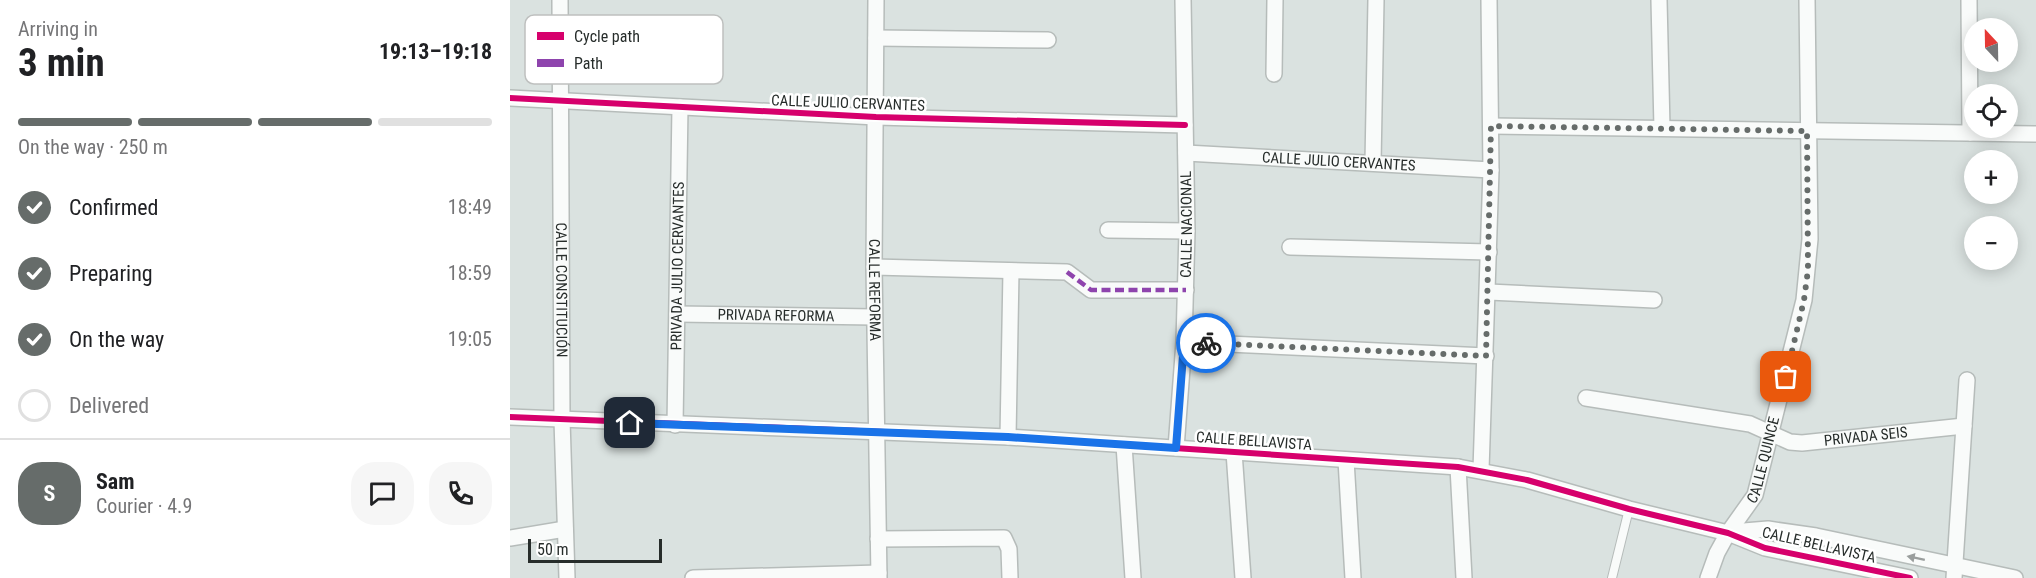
<!DOCTYPE html>
<html lang="en">
<head>
<meta charset="utf-8">
<style>
	:root { --surface:#fff; --page:#f6f6f6; --text:#202124; --muted:#757577; --line:#e0e0e0; --accent:#666c6a }
	body { margin:0; font-family:"Roboto Condensed",sans-serif; background:var(--page); color:var(--text); height:100vh; display:flex; flex-direction:column; font-size:22px; white-space:nowrap }
	* { box-sizing:border-box; margin:0 }
	p { font-size:20px; color:var(--muted) }
	.icon { flex:none; width:33px; height:33px; fill:none; stroke:currentColor; stroke-width:2; stroke-linecap:round; stroke-linejoin:round }
	.map { position:relative; flex:1; overflow:hidden }
	.sheet { display:flex; flex-direction:column; background:var(--surface); width:510px }
	.sheet>* { flex:none }
	.needle { width:39px; rotate:338deg }
	.tools { position:absolute; left:1454px; top:18px; display:grid; gap:12px }
	.tools a { display:grid; place-items:center; width:54px; height:54px; border-radius:50%; background:var(--surface); box-shadow:0 3px 15px #0003; font-size:30px }
	.scale { position:absolute; left:18px; bottom:15px; width:134px; box-sizing:border-box; padding-left:6px; border:3px solid #272d2b; border-top:0; font-size:16px; line-height:21px; white-space:nowrap; color:#272d2b; -webkit-text-stroke:4px #fff; paint-order:stroke }
	.pin { position:absolute; display:grid; place-items:center; width:51px; height:51px; color:#fff; margin:-26px; border-radius:12px; box-shadow:0 3px 9px #0006 }
	.courier { position:absolute; display:grid; place-items:center; width:60px; height:60px; margin:-30px; border:4px solid #1a73e8; border-radius:50%; background:#fff; color:#222; box-shadow:0 2px 8px #0007 }
	.overview em { font-style:normal; font-weight:700 }
	.overview div { display:flex; flex-direction:column-reverse }
	.overview { display:flex; align-items:center; justify-content:space-between; height:102px; padding:0 18px }
	h1 { font-size:39px; font-weight:700; line-height:45px }
	.bar { display:grid; grid-template-columns:repeat(4,1fr); gap:9px 6px; align-content:center; height:72px; padding:0 18px }
	.bar i { height:8px; border-radius:4px; background:var(--line) }
	.bar .current { background:var(--accent) }
	.bar p { grid-column:span 4 }
	.line { display:flex; align-items:center; gap:15px; padding:0 18px; border-top:2px solid var(--line) }
	.line div { flex:1 }
	.round { display:grid; place-items:center; flex:none; width:63px; height:63px; border-radius:24px; background:var(--page) }
	ol { padding:0 18px; list-style:none }
	li { display:flex; align-items:center; gap:18px; height:66px }
	li p { margin-inline-start:auto }
	li .icon { padding:6px; border-radius:50%; background:var(--accent); color:#fff; stroke-width:4 }
	li:last-child { color:var(--muted) }
	li i { width:33px; height:33px; border:3px solid var(--line); border-radius:50% }
	main { display:flex; flex:1; min-height:0 }
	.map>svg:first-child { display:block }
	.lines { fill:none; stroke-linecap:round; stroke-linejoin:round }
	.lane-casing { stroke:#b6bcba; stroke-width:10 }
	.street-casing { stroke:#b6bcba; stroke-width:18 }
	.lane { stroke:#f9fbfa; stroke-width:8 }
	.street { stroke:#f9fbfa; stroke-width:15 }
	.quiet { stroke:#8e44ad; stroke-width:4.5; stroke-dasharray:9 4.5; stroke-linecap:butt }
	.cycleway-casing { stroke:#fff; stroke-width:10 }
	.cycleway { stroke:#d6006c; stroke-width:6 }
	.oneway { fill:#9a9e9d }
	.done { stroke:#666c6a; stroke-width:6; stroke-dasharray:0 10.8 }
	.route { stroke:#1a73e8; stroke-width:8 }
	.labels { text-anchor:middle; dominant-baseline:central; stroke-width:5; stroke-linejoin:round; paint-order:stroke }
	.street-label { font-size:15px; fill:#272d2b; stroke:#fff }
	.key { fill:#fff; stroke:#bec0bf; stroke-width:1.5 }
	.key-label { font-size:16px; fill:#272d2b }
</style>
</head>
<body>
<main>
<section class="sheet">
<div class="overview"><div><h1>3 min</h1><p>Arriving in</p></div><em>19:13–19:18</em></div>
<div class="bar"><i class="current"></i><i class="current"></i><i class="current"></i><i></i><p>On the way · 250 m</p></div>
<ol>
<li><svg class="icon" aria-label="check" viewBox="0 0 24 24"><path d="M5 12l5 5 9-10"/></svg>Confirmed<p>18:49</p></li>
<li><svg class="icon" aria-label="check" viewBox="0 0 24 24"><path d="M5 12l5 5 9-10"/></svg>Preparing<p>18:59</p></li>
<li><svg class="icon" aria-label="check" viewBox="0 0 24 24"><path d="M5 12l5 5 9-10"/></svg>On the way<p>19:05</p></li>
<li><i></i>Delivered</li>
</ol>
<div class="line" style="height:108px"><b class="round" style="background:var(--accent);color:#fff">S</b><div><b>Sam</b><p>Courier · 4.9</p></div><a class="round"><svg class="icon" aria-label="chat" viewBox="0 0 24 24"><path d="M4 5h16v11H9l-5 4z"/></svg></a><a class="round"><svg class="icon" aria-label="phone" viewBox="0 0 24 24"><path d="M5 4h4l2 5-3 2q2 4 5 5l2-3 5 2v4C11 20 4 13 5 4z"/></svg></a></div>
</section>
<div class="map">
<svg width="1526" height="578" viewBox="0 0 1526 578">
	<rect width="100%" height="100%" fill="#dae2e0"/>
	<g class="lines">
		<defs>
			<path id="lane" d="M1102,578l17,-69"/>
			<g id="street">
				<path id="s1" d="M50,0l2,420 5,158"/>
				<path id="s2" d="M366,0l-2,267 5,311"/>
				<path d="M1149,0l3,128"/>
				<path d="M1459,0l1,133"/>
				<path d="M366,38l172,2"/>
				<path d="M764,74l1,-74"/>
				<path d="M0,98l366,19 309,8"/>
				<path d="M981,126l545,8"/>
				<path id="s3" d="M676,153l305,17"/>
				<path d="M863,163l3,-163"/>
				<path d="M598,230l79,1"/>
				<path d="M780,247l199,5"/>
				<path d="M364,267l193,5 24,18h95"/>
				<path d="M979,292l165,8"/>
				<path id="s4" d="M167,314l197,3"/>
				<path d="M674,342l302,14"/>
				<path id="s5" d="M1076,398l164,26 40,18 12,1 162,-17"/>
				<path d="M0,417l498,20 450,30 69,13 102,29 99,24 37,15 145,30"/>
				<path id="s6" d="M165,425l5,-318"/>
				<path d="M498,437l3,-166"/>
				<path d="M614,445l9,133"/>
				<path id="s7" d="M666,448l8,-106 3,-111 -4,-231"/>
				<path d="M724,452l9,126"/>
				<path d="M836,460l7,118"/>
				<path d="M948,467l6,111"/>
				<path d="M971,470l10,-300 -2,-170"/>
				<path d="M1222,532l36,-3 48,7 199,42"/>
				<path d="M0,538l55,-9"/>
				<path d="M368,539l126,-1 5,11 1,29"/>
				<path d="M183,578l186,-5"/>
				<path id="s8" d="M1198,578l9,-25 11,-20 27,-38 49,-195 6,-61 -3,-239"/>
				<path d="M1444,578l13,-198"/>
			</g>
		</defs>
		<!-- lane casing -->
		<use href="#lane" class="lane-casing"/>
		<!-- street casing -->
		<use href="#street" class="street-casing"/>
		<!-- lane -->
		<use href="#lane" class="lane"/>
		<!-- street -->
		<use href="#street" class="street"/>
		<!-- quiet -->
		<path class="quiet" d="M557,272l24,18h95"/>
		<defs>
			<g id="cycleway">
				<path d="M0,98l366,19 309,8"/>
				<path d="M0,417l498,20 450,30 69,13 102,29 99,24 37,15 145,30"/>
			</g>
		</defs>
		<!-- cycleway casing -->
		<use href="#cycleway" class="cycleway-casing"/>
		<!-- cycleway -->
		<use href="#cycleway" class="cycleway"/>
	</g>
	<!-- one-way arrows -->
	<defs><path id="oneway-solid" d="M-6-.8H1V-3.2L6.5 0L1 3.2V.8H-6Z" transform="scale(1.5)"/></defs>
	<use class="oneway" href="#oneway-solid" transform="translate(1406 558) rotate(-168)"/>
	<g class="lines">
		<!-- done -->
		<path class="done" d="M696,343l280,13 5,-230 316,5 1,139 -4,30 -18,77"/>
		<!-- route -->
		<path class="route" d="M120,423l378,14 168,11 8,-106 22,1"/>
	</g>
	<g class="labels">
		<!-- street labels -->
		<g class="street-label">
			<text transform="translate(338 103) rotate(2)">CALLE JULIO CERVANTES</text>
			<text stroke="none"><textPath href="#s3" startOffset="153">CALLE JULIO CERVANTES</textPath></text>
			<text stroke="none"><textPath href="#s7" startOffset="224">CALLE NACIONAL</textPath></text>
			<text stroke="none"><textPath href="#s6" startOffset="159">PRIVADA JULIO CERVANTES</textPath></text>
			<text stroke="none"><textPath href="#s1" startOffset="290">CALLE CONSTITUCIÓN</textPath></text>
			<text stroke="none"><textPath href="#s2" startOffset="290">CALLE REFORMA</textPath></text>
			<text stroke="none"><textPath href="#s4" startOffset="99">PRIVADA REFORMA</textPath></text>
			<text stroke="none"><textPath href="#s5" startOffset="286">PRIVADA SEIS</textPath></text>
			<text transform="translate(744 441) rotate(4)">CALLE BELLAVISTA</text>
			<text stroke="none"><textPath href="#s8" startOffset="132">CALLE QUINCE</textPath></text>
			<text transform="translate(1309 545) rotate(13)">CALLE BELLAVISTA</text>
		</g>
	</g>
	<!-- legend -->
	<rect x="15" y="15" width="198" height="69" rx="9" class="key"/>
	<rect x="27" y="32" width="27" height="8" fill="#d6006c"/>
	<rect x="27" y="59" width="27" height="8" fill="#8e44ad"/>
	<g class="key-label">
		<text x="64" y="42">Cycle path</text>
		<text x="64" y="69">Path</text>
	</g>
</svg>
<div class="tools">
<a><svg class="needle" viewBox="-14 -14 28 28"><path d="M0-13l5 13h-10z" fill="#e53935"/><path d="M0 13l5-13h-10z" fill="#757577"/></svg></a>
<a><svg class="icon" aria-label="locate" viewBox="0 0 24 24"><circle cx="12" cy="12" r="6"/><path d="M12 2v4M12 18v4M2 12h4M18 12h4"/></svg></a>
<a>+</a>
<a>−</a>
</div>
<div class="scale">50 m</div>
<div class="pin" style="left:1276px;top:377px;background:#ea580c"><svg class="icon" aria-label="bag" viewBox="0 0 24 24"><path d="M5 8h14l-1 12H6zM9 8a3 3 0 0 1 6 0"/></svg></div>
<div class="pin" style="left:120px;top:423px;background:#1f2937"><svg class="icon" aria-label="home" viewBox="0 0 24 24"><path d="M3 11l9-7 9 7M6 9v11h12V9"/></svg></div>
<div class="courier" style="left:696px;top:343px"><svg class="icon" aria-label="bike" viewBox="0 0 24 24"><circle cx="6" cy="16" r="4"/><circle cx="18" cy="16" r="4"/><path d="M6 16l4-8h5l3 8M10 8l3 8H6M13 5h3"/></svg></div>
</div>
</main>
</body>
</html>
